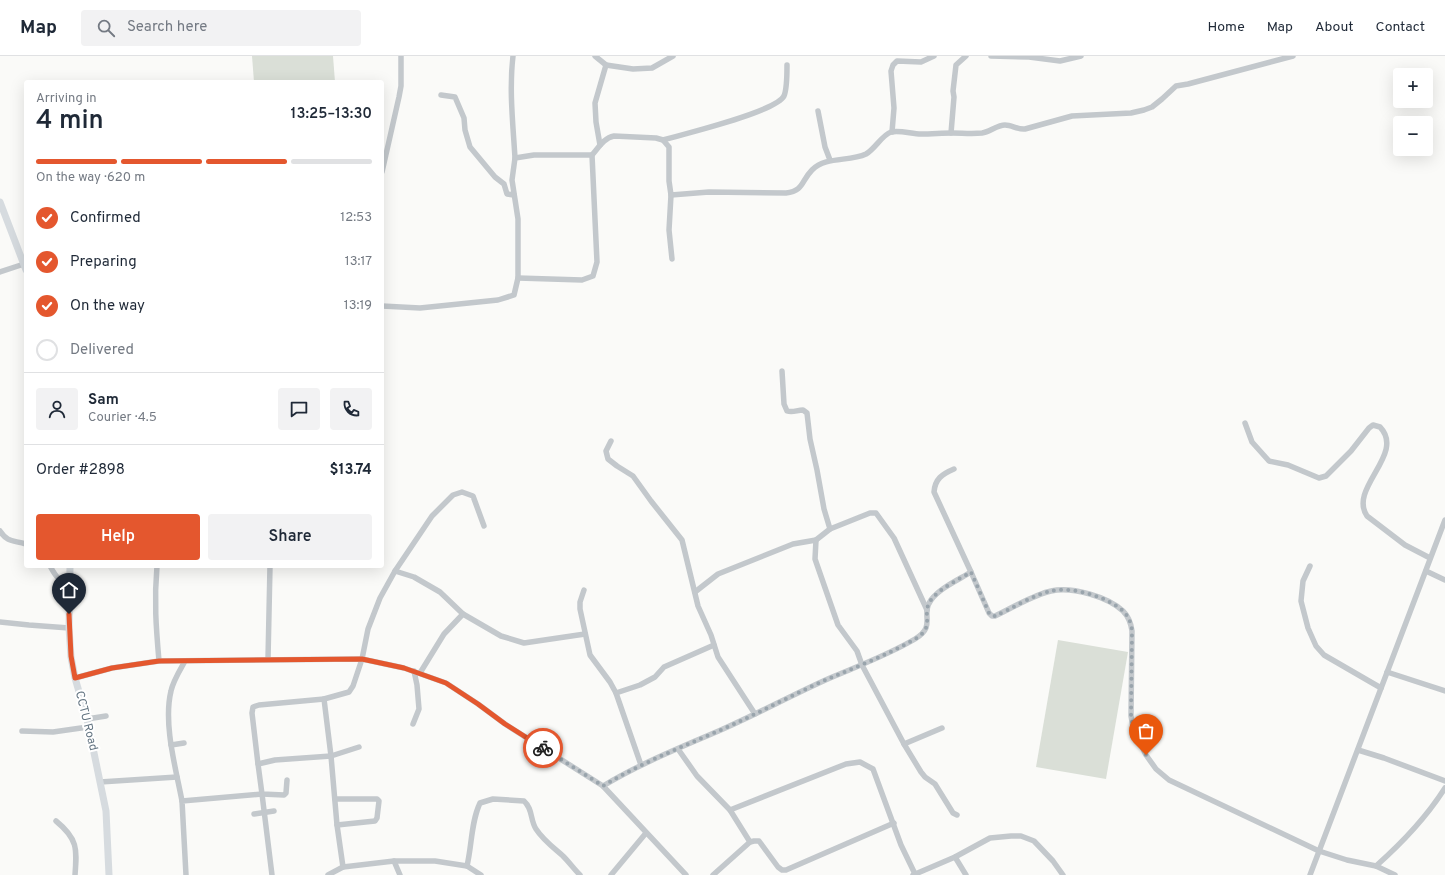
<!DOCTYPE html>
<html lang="en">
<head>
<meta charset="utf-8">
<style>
	:root { --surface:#fff; --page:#f2f2f3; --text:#1f2937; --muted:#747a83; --line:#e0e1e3; --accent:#e4572e }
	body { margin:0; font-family:Overpass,sans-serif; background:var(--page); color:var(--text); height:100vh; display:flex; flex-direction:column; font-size:15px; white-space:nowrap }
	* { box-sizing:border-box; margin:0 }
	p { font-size:13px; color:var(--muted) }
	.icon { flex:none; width:22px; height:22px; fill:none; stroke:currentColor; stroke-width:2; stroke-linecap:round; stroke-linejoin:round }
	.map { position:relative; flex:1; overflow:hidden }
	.drawer { position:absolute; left:24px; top:24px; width:360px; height:488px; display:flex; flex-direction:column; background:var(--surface); border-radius:4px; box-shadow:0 4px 16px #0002 }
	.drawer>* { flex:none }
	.controls { position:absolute; left:1393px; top:12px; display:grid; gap:8px }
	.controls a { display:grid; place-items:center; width:40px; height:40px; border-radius:4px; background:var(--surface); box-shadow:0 4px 16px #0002; font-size:20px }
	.pin { position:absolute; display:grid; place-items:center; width:34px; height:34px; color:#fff; margin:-41px -17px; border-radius:50% 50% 50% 0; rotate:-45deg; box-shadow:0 0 4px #0007 }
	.pin .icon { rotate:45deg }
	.courier { position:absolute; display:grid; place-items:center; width:40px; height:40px; margin:-20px; border:3px solid #e4572e; border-radius:50%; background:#fff; color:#222; box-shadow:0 1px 5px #0007 }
	.overview em { font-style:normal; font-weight:600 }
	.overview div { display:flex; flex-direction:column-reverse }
	.overview { display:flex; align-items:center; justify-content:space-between; height:68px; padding:0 12px }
	h1 { font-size:26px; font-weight:600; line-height:30px }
	.bar { display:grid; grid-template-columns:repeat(4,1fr); gap:6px 4px; align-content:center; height:48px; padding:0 12px }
	.bar i { height:5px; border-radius:3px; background:var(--line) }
	.bar .on { background:var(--accent) }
	.bar p { grid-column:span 4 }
	.line { display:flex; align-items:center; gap:10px; padding:0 12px; border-top:1px solid var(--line) }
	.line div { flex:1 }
	.round { display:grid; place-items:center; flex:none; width:42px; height:42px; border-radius:4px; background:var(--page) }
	ol { padding:0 12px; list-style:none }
	li { display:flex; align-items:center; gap:12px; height:44px }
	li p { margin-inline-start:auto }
	li .icon { padding:4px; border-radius:50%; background:var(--accent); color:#fff; stroke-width:4 }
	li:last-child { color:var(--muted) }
	li i { width:22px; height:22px; border:2px solid var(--line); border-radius:50% }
	.cta { display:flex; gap:8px; margin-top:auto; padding:8px 12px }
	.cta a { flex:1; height:46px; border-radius:4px; background:var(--accent); color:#fff; font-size:16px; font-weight:600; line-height:46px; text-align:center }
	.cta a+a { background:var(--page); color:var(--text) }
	header { display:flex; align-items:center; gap:24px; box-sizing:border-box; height:56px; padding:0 20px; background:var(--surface); border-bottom:1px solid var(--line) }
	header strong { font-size:19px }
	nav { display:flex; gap:22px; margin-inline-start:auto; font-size:14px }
	.search { width:280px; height:36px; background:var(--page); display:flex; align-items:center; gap:10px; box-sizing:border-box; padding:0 14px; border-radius:4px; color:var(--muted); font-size:15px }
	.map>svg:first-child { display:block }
	.green { fill:#dadfd7 }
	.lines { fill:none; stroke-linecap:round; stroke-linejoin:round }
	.street { stroke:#c3c8cc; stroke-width:5.5 }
	.secondary { stroke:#d6dbdf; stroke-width:7 }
	.done { stroke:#99a4ac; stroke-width:4; stroke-dasharray:0 7.2 }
	.route { stroke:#e4572e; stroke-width:5 }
	.labels { text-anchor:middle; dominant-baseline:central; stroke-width:4; stroke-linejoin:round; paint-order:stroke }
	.street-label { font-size:12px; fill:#657683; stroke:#fff }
</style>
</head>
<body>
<header>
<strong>Map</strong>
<div class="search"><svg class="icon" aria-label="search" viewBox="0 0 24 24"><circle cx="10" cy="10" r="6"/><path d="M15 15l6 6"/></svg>Search here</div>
<nav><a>Home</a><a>Map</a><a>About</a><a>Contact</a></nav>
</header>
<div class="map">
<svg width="1445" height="819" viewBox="0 0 1445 819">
	<rect width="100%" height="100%" fill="#fafaf8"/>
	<!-- green -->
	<g class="green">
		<path d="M252,0h81l2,26h-81z"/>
		<path d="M1058,584l70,12 -22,127 -70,-12z"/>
	</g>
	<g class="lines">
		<!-- street -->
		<g class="street">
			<path d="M513,0c-4,34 0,68 2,102"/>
			<path d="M595,0l11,9 27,4 19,-1 21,-12"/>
			<path d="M991,0l38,1 31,4 21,-5"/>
			<path d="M441,39l14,2 9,21 1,12 5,17 25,30 9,7 3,10 7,1"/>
			<path d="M818,55l7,36 5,13"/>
			<path d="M892,76l2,-24 -3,-37 2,-6 4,-4 24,1 13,-6"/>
			<path d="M951,77l3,-36 -1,-6 3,-26 10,-9"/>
			<path d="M663,84c21,-6 113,-28 121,-44 3,-7 3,-23 3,-31"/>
			<path d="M600,89l-4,-23 -1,-19 11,-38"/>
			<path d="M382,116l17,-75 2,-11v-30"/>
			<path d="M671,139l-2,35 3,29"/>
			<path d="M0,216l24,-8"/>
			<path d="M518,222l64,2 11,-4 4,-14 -5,-107"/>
			<path d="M382,250l38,2 78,-8 16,-5 4,-17v-59l-6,-39 3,-22 19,-3h58c7,-8 12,-17 22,-19l42,2 7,2 6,7v34l2,14 38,-3 77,1c18,-2 15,-12 26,-23 14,-14 37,-8 54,-16 9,-5 16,-19 25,-22 9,-2 21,2 30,2 11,0 21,-1 31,-1 10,0 20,1 30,0 8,-1 15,-8 23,-8 7,0 13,5 20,4l47,-13 59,-3 13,-3 8,-3 10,-8 14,-13 12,-2 105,-28"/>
			<path d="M1245,367l7,19 17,19 19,4 31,13 7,-2 25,-25 18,-23 4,-3 7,2c26,27 -32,61 -13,89l38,29 25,13"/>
			<path d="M611,385l-5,10 2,8 9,7 16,10 18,25 31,39 16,66 13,29 7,22 37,57"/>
			<path d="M954,413c-12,5 -19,10 -20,23l37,80"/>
			<path d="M830,473l40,-16h6l18,25 33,72"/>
			<path d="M0,475c8,12 13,9 26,13"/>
			<path d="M816,484l-1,19 23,66 19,26 5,14 42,79 17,28 4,5 10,7 18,29 4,2"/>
			<path d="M50,510c5,9 9,16 20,19"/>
			<path d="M157,510c-3,34 -1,61 2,95"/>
			<path d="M1310,510l-7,15 -2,20 7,27 8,18 8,9 57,33"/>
			<path d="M395,515l19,6 26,15 23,22"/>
			<path d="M1426,515l19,9"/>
			<path d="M584,534l-4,12v7l10,46 20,27 6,11 25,72"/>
			<path d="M695,536l23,-18 75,-30 23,-4 14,-11 -6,-20 -7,-39 -7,-31 -3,-26 -4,-3c-6,0 -10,3 -16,1l-3,-7 -2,-33"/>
			<path d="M0,566l29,3 40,3"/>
			<path d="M268,603l2,-93"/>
			<path d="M1387,616l58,19"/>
			<path d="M420,617l24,-39 19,-20 38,22 23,7 61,-9"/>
			<path d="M75,622l37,-10 47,-7 203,-2 42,9 42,15 32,21 27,20 98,62 83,89"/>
			<path d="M616,637l24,-8 15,-8 9,-10 50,-22"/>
			<path d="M324,643l25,-7 4,-6 9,-27 6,-30 12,-31 15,-27 37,-55 21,-21 9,-3 11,4 11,30"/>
			<path d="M87,663l19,-3"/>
			<path d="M413,668l6,-15 -2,-24 -3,-14"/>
			<path d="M22,675l31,1 35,-5"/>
			<path d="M904,688l38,-16"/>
			<path d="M171,689l13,-2"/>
			<path d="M678,693l19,27 33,34 20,32"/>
			<path d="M1358,694l26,8 61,23"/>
			<path d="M258,708l-6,-51 1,-6 6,-2 65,-6 7,57 28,-9"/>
			<path d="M287,724l-1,13 -2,2 -22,-1 -4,-30 17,-4 56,-4 6,69 6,42"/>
			<path d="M100,726l77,-5"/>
			<path d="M603,730c38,-23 79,-39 120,-57 36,-16 71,-35 107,-51 28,-12 58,-23 85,-39 22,-13 5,-24 16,-39 9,-12 27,-20 40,-28l18,41 3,3h3c15,-7 40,-22 56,-25 21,-5 57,6 72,20 6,6 8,12 9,20l-1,85 2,11 13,28 10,14 13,11 150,71 28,9 29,6 19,9"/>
			<path d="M335,743h42l2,2 -2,17 -2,3 -38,4"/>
			<path d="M182,745c-6,-32 -19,-77 -11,-110 2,-10 9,-21 14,-30"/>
			<path d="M730,754l116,-46 14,-2 13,7 28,76 14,29"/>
			<path d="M254,758l20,-3"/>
			<path d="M56,765c22,18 21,28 19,54"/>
			<path d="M955,801l11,18"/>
			<path d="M394,805l6,14"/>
			<path d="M467,810c5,-21 4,-44 13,-63l13,-4 31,2c9,8 6,19 12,28 7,11 18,19 27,27 6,6 11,13 17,19"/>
			<path d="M1376,810c26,-23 50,-48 69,-78"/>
			<path d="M186,819l-4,-74 80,-7 10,81"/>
			<path d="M328,819l15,-8 51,-6h41l32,5 14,9"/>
			<path d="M611,819l35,-42"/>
			<path d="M713,819l37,-33 4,-1h5l19,26 4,3h4l108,-47"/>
			<path d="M913,819l42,-18 35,-19 21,-2h10l13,5 19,20 10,14"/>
			<path d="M1310,819l135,-355"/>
		</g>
		<!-- secondary -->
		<g class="secondary">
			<path d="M0,146l26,68"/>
			<path d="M70,510l-1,62 2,29 4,21 12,41 19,92 3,64"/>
		</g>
	</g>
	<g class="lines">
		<!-- done -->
		<path class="done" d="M543,692l60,38c38,-23 79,-39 120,-57 36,-16 71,-35 107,-51 28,-12 58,-23 85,-39 22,-13 5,-24 16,-39 9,-12 27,-20 40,-28l18,41 3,3h3c16,-7 40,-22 56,-25 21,-5 57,6 72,20 6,6 8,12 9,19l-1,86 2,11 13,28"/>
		<!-- route -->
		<path class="route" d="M69,558l2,42 4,22 37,-10 47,-7 203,-2 42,9 42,15 32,21 27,20 38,24"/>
	</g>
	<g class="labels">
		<!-- street labels -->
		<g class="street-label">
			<text transform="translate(86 665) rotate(76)">CCTU Road</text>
		</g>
	</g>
</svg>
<div class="controls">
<a>+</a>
<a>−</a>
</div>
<div class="pin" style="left:1146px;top:699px;background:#ea580c"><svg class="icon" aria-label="bag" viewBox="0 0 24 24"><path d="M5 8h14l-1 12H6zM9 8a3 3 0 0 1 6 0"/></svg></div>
<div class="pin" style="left:69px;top:558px;background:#1f2937"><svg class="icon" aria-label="home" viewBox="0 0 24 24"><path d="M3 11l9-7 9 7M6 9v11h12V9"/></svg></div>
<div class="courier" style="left:543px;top:692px"><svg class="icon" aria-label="bike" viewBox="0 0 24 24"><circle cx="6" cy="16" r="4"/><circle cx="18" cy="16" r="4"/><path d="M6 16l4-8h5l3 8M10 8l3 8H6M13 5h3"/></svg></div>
<section class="drawer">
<div class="overview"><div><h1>4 min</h1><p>Arriving in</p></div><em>13:25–13:30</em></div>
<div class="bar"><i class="on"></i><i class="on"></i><i class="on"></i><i></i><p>On the way · 620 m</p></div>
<ol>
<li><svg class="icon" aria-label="check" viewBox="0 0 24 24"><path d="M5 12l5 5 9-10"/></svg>Confirmed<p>12:53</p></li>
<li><svg class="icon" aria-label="check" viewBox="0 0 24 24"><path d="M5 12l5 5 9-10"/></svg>Preparing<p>13:17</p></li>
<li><svg class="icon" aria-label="check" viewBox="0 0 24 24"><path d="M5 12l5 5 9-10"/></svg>On the way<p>13:19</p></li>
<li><i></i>Delivered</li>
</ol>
<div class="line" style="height:72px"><a class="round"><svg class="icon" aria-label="person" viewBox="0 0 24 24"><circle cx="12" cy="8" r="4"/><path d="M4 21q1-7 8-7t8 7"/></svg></a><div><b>Sam</b><p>Courier · 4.5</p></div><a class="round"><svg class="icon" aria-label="chat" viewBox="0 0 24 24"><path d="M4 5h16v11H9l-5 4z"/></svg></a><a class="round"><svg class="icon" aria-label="phone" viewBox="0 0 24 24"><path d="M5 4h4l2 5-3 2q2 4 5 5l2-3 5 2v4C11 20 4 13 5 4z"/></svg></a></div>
<div class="line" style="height:52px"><div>Order #2898</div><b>$13.74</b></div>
<div class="cta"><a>Help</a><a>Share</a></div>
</section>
</div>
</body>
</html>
